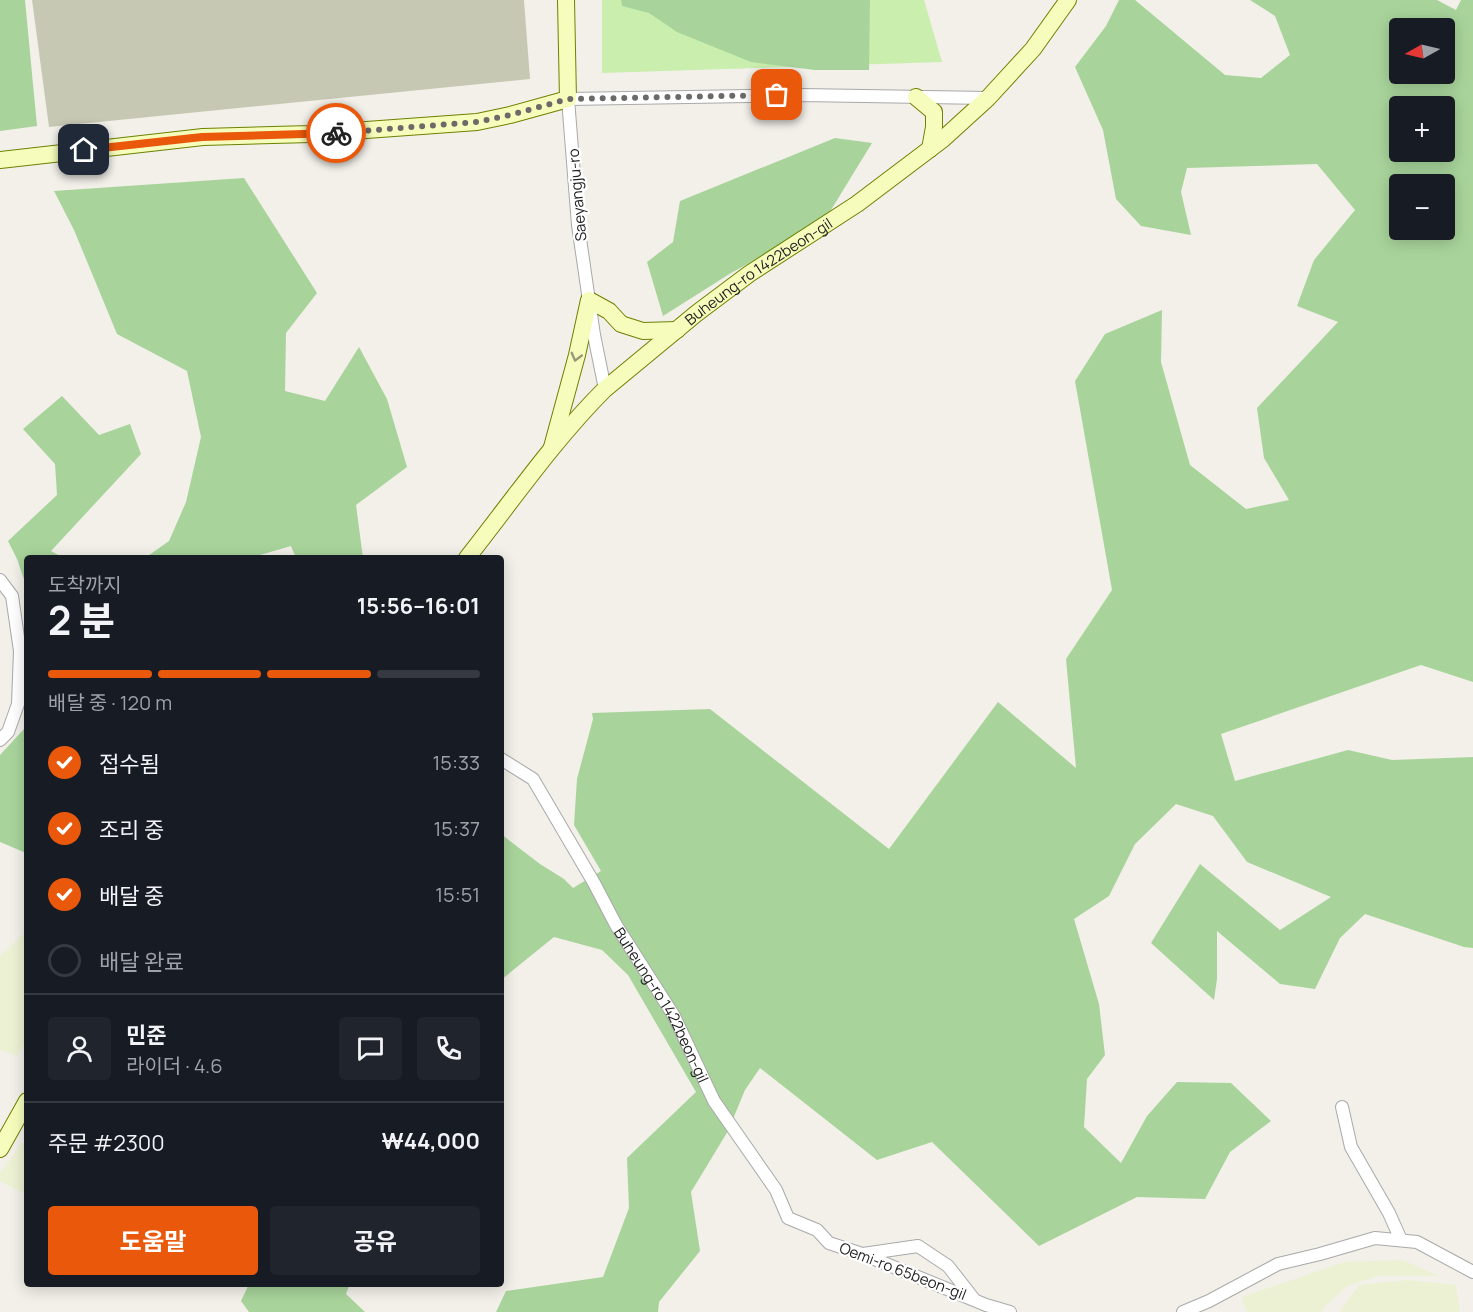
<!DOCTYPE html>
<html lang="ko">
<head>
<meta charset="utf-8">
<style>
	:root { --surface:#171b24; --page:#20242c; --text:#f1f3f6; --muted:#9ea1a6; --line:#363941; --accent:#ea580c }
	body { margin:0; font-family:Manrope,"Noto Sans KR",sans-serif; background:var(--page); color:var(--text); height:100vh; display:flex; flex-direction:column; font-size:22px; white-space:nowrap }
	* { box-sizing:border-box; margin:0 }
	p { font-size:20px; color:var(--muted) }
	.icon { flex:none; width:33px; height:33px; fill:none; stroke:currentColor; stroke-width:2; stroke-linecap:round; stroke-linejoin:round }
	.map { position:relative; flex:1; overflow:hidden }
	.sheet { position:absolute; left:24px; top:555px; width:480px; height:732px; display:flex; flex-direction:column; background:var(--surface); border-radius:6px; box-shadow:0 3px 15px #0003 }
	.sheet>* { flex:none }
	.needle { width:39px; rotate:262deg }
	.controls { position:absolute; left:1389px; top:18px; display:grid; gap:12px }
	.controls a { display:grid; place-items:center; width:66px; height:66px; border-radius:6px; background:var(--surface); box-shadow:0 3px 15px #0003; font-size:30px }
	.pin { position:absolute; display:grid; place-items:center; width:51px; height:51px; color:#fff; margin:-26px; border-radius:12px; box-shadow:0 3px 9px #0006 }
	.courier { position:absolute; display:grid; place-items:center; width:60px; height:60px; margin:-30px; border:4px solid #ea580c; border-radius:50%; background:#fff; color:#222; box-shadow:0 2px 8px #0007 }
	.summary em { font-style:normal; font-weight:700 }
	.summary div { display:flex; flex-direction:column-reverse }
	.summary { display:flex; align-items:center; justify-content:space-between; height:102px; padding:0 24px }
	h1 { font-size:39px; font-weight:700; line-height:45px }
	.bar { display:grid; grid-template-columns:repeat(4,1fr); gap:9px 6px; align-content:center; height:72px; padding:0 24px }
	.bar i { height:8px; border-radius:4px; background:var(--line) }
	.bar .active { background:var(--accent) }
	.bar p { grid-column:span 4 }
	.line { display:flex; align-items:center; gap:15px; padding:0 24px; border-top:2px solid var(--line) }
	.line div { flex:1 }
	.round { display:grid; place-items:center; flex:none; width:63px; height:63px; border-radius:6px; background:var(--page) }
	ol { padding:0 24px; list-style:none }
	li { display:flex; align-items:center; gap:18px; height:66px }
	li p { margin-inline-start:auto }
	li .icon { padding:6px; border-radius:50%; background:var(--accent); color:#fff; stroke-width:4 }
	li:last-child { color:var(--muted) }
	li i { width:33px; height:33px; border:3px solid var(--line); border-radius:50% }
	.primary-button { display:flex; gap:12px; margin-top:auto; padding:12px 24px }
	.primary-button a { flex:1; height:69px; border-radius:6px; background:var(--accent); color:#fff; font-size:24px; font-weight:700; line-height:69px; text-align:center }
	.primary-button a+a { background:var(--page); color:var(--text) }
	.map>svg:first-child { display:block }
	.construction { fill:#c7c8b3 }
	.farmland { fill:#edf1d4 }
	.grass { fill:#c9eead }
	.forest { fill:#a8d49b; fill-rule:evenodd }
	.lines { fill:none; stroke-linecap:round; stroke-linejoin:round }
	.street-casing { stroke:#a9a9a9; stroke-width:14 }
	.secondary-casing { stroke:#6c8200; stroke-width:18 }
	.street { stroke:#fff; stroke-width:12 }
	.secondary { stroke:#f6fdbc; stroke-width:16 }
	.oneway { stroke:#979a77 }
	.done { stroke:#6b6a68; stroke-width:6; stroke-dasharray:0 10.8 }
	.route { stroke:#ea580c; stroke-width:8 }
	.labels { text-anchor:middle; dominant-baseline:central; stroke-width:4.5; stroke-linejoin:round; paint-order:stroke }
	.street-label { font-size:15px; fill:#222; stroke:#fff }
</style>
</head>
<body>
<div class="map">
<svg width="1473" height="1312" viewBox="0 0 1473 1312">
	<rect width="100%" height="100%" fill="#f2f0e9"/>
	<!-- construction -->
	<path class="construction" d="M32,0h492l6,79 -481,48z"/>
	<!-- farmland -->
	<g class="farmland">
		<path d="M27,931v108l-10,17 -17,-6v-94z"/>
		<path d="M22,1143l5,3v49l-27,-14v-8z"/>
		<path d="M1403,1260l36,16h-61l-31,10 -23,21 -3,5h-74l-5,-15 102,-35z"/>
		<path d="M1407,1280l49,5 4,27h-120l19,-27z"/>
	</g>
	<!-- grass -->
	<path class="grass" d="M602,0h322l18,62 -340,11z"/>
	<!-- forest -->
	<g class="forest">
		<path d="M0,0h25l12,126 -37,5z"/>
		<path d="M621,0h249l-1,70h-54l-64,-8 -74,-30 -28,-19 -27,-7z"/>
		<path d="M1119,0h16l90,75 36,3 29,-23 -15,-39 -25,-16h187l19,10 5,-10h12v682l-52,-17 -200,69 14,47 113,-31 44,10 81,-3v191l-9,-1 -99,-33 -25,24 -25,51 -35,-5 -63,-53v48l-3,21 -63,-57 49,-79 80,66 51,-33 -84,-35 -34,-46 -37,-12 -41,40 -26,52 -35,23 25,85 6,51 -18,24 -3,48 37,36 26,-47 30,-34 54,1 40,38 -41,31 -25,47 -68,-2 -98,49 -107,-104 -55,18 -117,-92 -15,22 -17,41 -37,61 9,59 -41,51 -1,10h-162l10,-21 97,-14 26,-69 -2,-50 69,-66 -68,-117 -26,-25 -48,-13 -53,43v-146l39,30 24,15 9,9 28,-17 -27,-46 3,-46 16,-60 -1,-6 118,-4 179,140 109,-147 78,66 -10,-109 46,-69 -37,-209 30,-47 57,-24 -1,52 29,103 56,44 43,-9 -25,-42 -7,-50 81,-86 -41,-16 17,-46 41,-50 -38,-46 -130,4 -6,24 10,43 -50,-9 -25,-27 -13,-69 -28,-63 31,-41zM1400,28h44v46h-44zM1400,106h44v46h-44zM1400,184h44v46h-44z"/>
		<path d="M835,138l37,5 -49,80 -92,50 -68,43 -16,-54 26,-20 7,-41z"/>
		<path d="M244,178l73,115 -31,40 -1,58 40,10 34,-54 28,52 20,68 -51,38 7,53h-67l-5,-12 -41,12h-105l24,-17 17,-39 15,-65 -14,-66 -70,-37 -43,-104 -20,-39z"/>
		<path d="M62,396l37,39 31,-11 11,30 -90,97 13,7h-37v30l-10,-29 -9,-18 49,-46 -2,-31 -32,-35z"/>
		<path d="M27,715v137l-1,1 -26,-11v-87l24,-26z"/>
		<path d="M249,1284h101l-4,10 19,18h-116l-8,-11z"/>
	</g>
	<g class="lines">
		<defs>
			<g id="street">
				<path d="M605,389l-11,-54 -16,-110 -10,-126 233,-4 187,3"/>
				<path d="M0,580l12,16 8,55 -2,53 -10,28 -8,8"/>
				<path id="s1" d="M501,759l32,20 61,104 22,42 58,91 40,85 62,89 12,28 29,12 12,13 33,11 124,51 24,7"/>
				<path d="M1342,1107l9,40 38,66 12,27"/>
				<path d="M863,1254l55,-8 30,20 25,32"/>
				<path d="M1183,1312l26,-11 69,-37 42,-10 55,-16 42,4 56,30"/>
			</g>
			<g id="secondary">
				<path d="M916,97l18,15v15l-4,22"/>
				<path d="M0,160l203,-23 108,-3 166,-12 33,-7 58,-16 -2,-99"/>
				<path d="M552,447l25,-92 12,-55 20,11 12,13 22,7 34,-1"/>
				<path id="s2" d="M467,558c45,-57 87,-118 138,-169l92,-76 52,-39 108,-70 86,-65 45,-41 45,-49 35,-49"/>
				<path d="M0,1149l27,-48"/>
			</g>
		</defs>
		<!-- street casing -->
		<use href="#street" class="street-casing"/>
		<!-- secondary casing -->
		<use href="#secondary" class="secondary-casing"/>
		<!-- street -->
		<use href="#street" class="street"/>
		<!-- secondary -->
		<use href="#secondary" class="secondary"/>
	</g>
	<!-- one-way arrows -->
	<defs><path id="oneway-chevron" d="M-2-3.5L2.5 0L-2 3.5" fill="none" stroke-width="1.6" stroke-linecap="round" stroke-linejoin="round" transform="scale(1.5)"/></defs>
	<use class="oneway" href="#oneway-chevron" transform="translate(576 357) rotate(105)"/>
	<g class="lines">
		<!-- done -->
		<path class="done" d="M336,133l141,-11 33,-7 58,-16 209,-4"/>
		<!-- route -->
		<path class="route" d="M84,150l118,-13 134,-4"/>
	</g>
	<g class="labels">
		<!-- street labels -->
		<g class="street-label">
			<text transform="translate(577 195) rotate(-95)">Saeyangju-ro</text>
			<text stroke="none"><textPath href="#s2" startOffset="412">Buheung-ro 1422beon-gil</textPath></text>
			<text stroke="none"><textPath href="#s1" startOffset="298">Buheung-ro 1422beon-gil</textPath></text>
			<text transform="translate(903 1271) rotate(21)">Oemi-ro 65beon-gil</text>
		</g>
	</g>
</svg>
<div class="controls">
<a><svg class="needle" viewBox="-14 -14 28 28"><path d="M0-13l5 13h-10z" fill="#e53935"/><path d="M0 13l5-13h-10z" fill="#9ea1a6"/></svg></a>
<a>+</a>
<a>−</a>
</div>
<div class="pin" style="left:777px;top:95px;background:#ea580c"><svg class="icon" aria-label="bag" viewBox="0 0 24 24"><path d="M5 8h14l-1 12H6zM9 8a3 3 0 0 1 6 0"/></svg></div>
<div class="pin" style="left:84px;top:150px;background:#1f2937"><svg class="icon" aria-label="home" viewBox="0 0 24 24"><path d="M3 11l9-7 9 7M6 9v11h12V9"/></svg></div>
<div class="courier" style="left:336px;top:133px"><svg class="icon" aria-label="bike" viewBox="0 0 24 24"><circle cx="6" cy="16" r="4"/><circle cx="18" cy="16" r="4"/><path d="M6 16l4-8h5l3 8M10 8l3 8H6M13 5h3"/></svg></div>
<section class="sheet">
<div class="summary"><div><h1>2 분</h1><p>도착까지</p></div><em>15:56–16:01</em></div>
<div class="bar"><i class="active"></i><i class="active"></i><i class="active"></i><i></i><p>배달 중 · 120 m</p></div>
<ol>
<li><svg class="icon" aria-label="check" viewBox="0 0 24 24"><path d="M5 12l5 5 9-10"/></svg>접수됨<p>15:33</p></li>
<li><svg class="icon" aria-label="check" viewBox="0 0 24 24"><path d="M5 12l5 5 9-10"/></svg>조리 중<p>15:37</p></li>
<li><svg class="icon" aria-label="check" viewBox="0 0 24 24"><path d="M5 12l5 5 9-10"/></svg>배달 중<p>15:51</p></li>
<li><i></i>배달 완료</li>
</ol>
<div class="line" style="height:108px"><a class="round"><svg class="icon" aria-label="person" viewBox="0 0 24 24"><circle cx="12" cy="8" r="4"/><path d="M4 21q1-7 8-7t8 7"/></svg></a><div><b>민준</b><p>라이더 · 4.6</p></div><a class="round"><svg class="icon" aria-label="chat" viewBox="0 0 24 24"><path d="M4 5h16v11H9l-5 4z"/></svg></a><a class="round"><svg class="icon" aria-label="phone" viewBox="0 0 24 24"><path d="M5 4h4l2 5-3 2q2 4 5 5l2-3 5 2v4C11 20 4 13 5 4z"/></svg></a></div>
<div class="line" style="height:78px"><div>주문 #2300</div><b>₩44,000</b></div>
<div class="primary-button"><a>도움말</a><a>공유</a></div>
</section>
</div>
</body>
</html>
